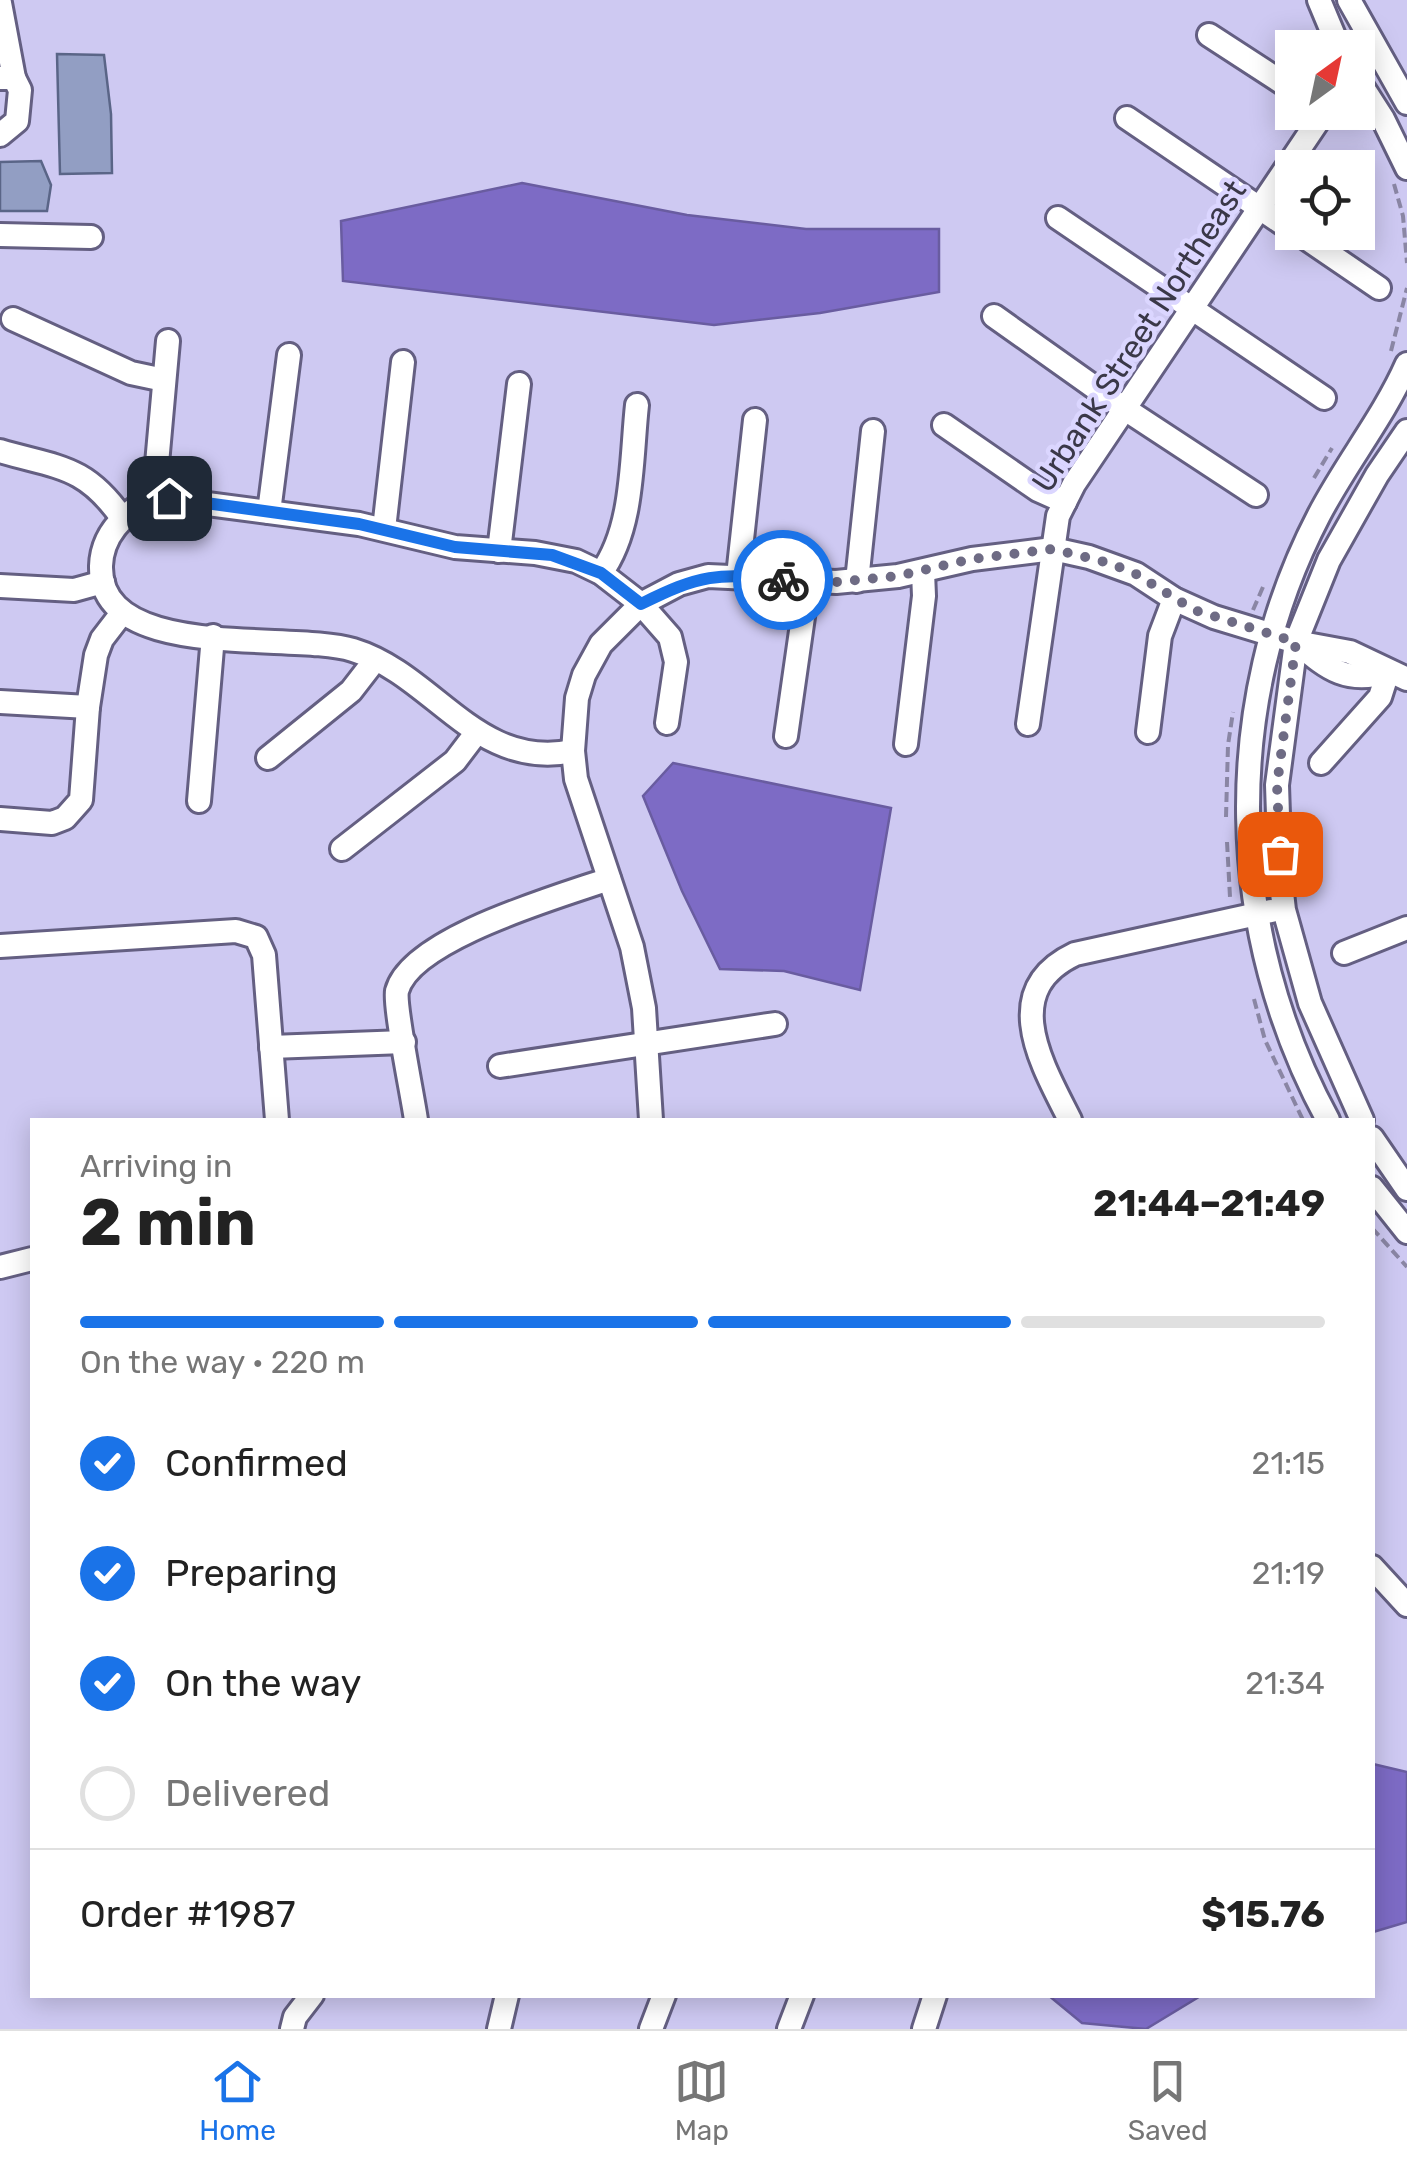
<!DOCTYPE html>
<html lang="en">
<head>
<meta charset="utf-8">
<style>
	:root { --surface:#fff; --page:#f6f6f6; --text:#222; --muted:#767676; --line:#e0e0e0; --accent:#1a73e8 }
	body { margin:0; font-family:Rubik,sans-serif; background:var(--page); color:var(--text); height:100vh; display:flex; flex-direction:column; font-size:38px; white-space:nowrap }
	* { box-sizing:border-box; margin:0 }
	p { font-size:32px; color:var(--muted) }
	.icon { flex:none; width:55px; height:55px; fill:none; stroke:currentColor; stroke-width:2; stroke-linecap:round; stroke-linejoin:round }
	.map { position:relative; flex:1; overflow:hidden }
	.details { position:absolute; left:30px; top:1118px; width:1345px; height:880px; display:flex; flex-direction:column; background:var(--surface); border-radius:0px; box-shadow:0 5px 25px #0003 }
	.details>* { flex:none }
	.needle { width:65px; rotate:33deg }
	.fabs { position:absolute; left:1275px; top:30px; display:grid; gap:20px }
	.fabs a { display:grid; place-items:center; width:100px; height:100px; border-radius:0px; background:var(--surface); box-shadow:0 5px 25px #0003; font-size:50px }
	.pin { position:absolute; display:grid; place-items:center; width:85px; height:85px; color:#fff; margin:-42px; border-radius:20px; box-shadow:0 5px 15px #0006 }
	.courier { position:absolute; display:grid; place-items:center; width:100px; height:100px; margin:-50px; border:8px solid #1a73e8; border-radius:50%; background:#fff; color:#222; box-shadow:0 2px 12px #0007 }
	.summary em { font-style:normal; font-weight:700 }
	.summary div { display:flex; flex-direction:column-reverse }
	.summary { display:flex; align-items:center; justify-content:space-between; height:170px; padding:0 50px }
	h1 { font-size:65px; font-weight:700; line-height:75px }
	.bar { display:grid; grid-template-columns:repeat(4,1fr); gap:15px 10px; align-content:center; height:120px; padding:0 50px }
	.bar i { height:12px; border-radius:8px; background:var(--line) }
	.bar .current { background:var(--accent) }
	.bar p { grid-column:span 4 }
	.line { display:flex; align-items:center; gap:25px; padding:0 50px; border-top:2px solid var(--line) }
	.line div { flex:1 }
	ol { padding:0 50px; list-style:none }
	li { display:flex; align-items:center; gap:30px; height:110px }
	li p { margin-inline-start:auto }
	li .icon { padding:10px; border-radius:50%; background:var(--accent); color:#fff; stroke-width:4 }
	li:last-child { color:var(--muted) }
	li i { width:55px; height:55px; border:5px solid var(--line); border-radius:50% }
	.tabs { display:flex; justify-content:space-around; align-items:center; height:140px; border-top:2px solid var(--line); background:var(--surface); font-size:28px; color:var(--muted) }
	.tabs a { display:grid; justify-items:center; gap:5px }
	.tabs .current { color:var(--accent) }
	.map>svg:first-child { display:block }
	.water { fill:#7d6bc5; stroke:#695ca0; stroke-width:2.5 }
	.building { fill:#929ec3; stroke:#5a6587; stroke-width:2.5 }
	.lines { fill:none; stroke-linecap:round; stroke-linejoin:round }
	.minor-casing { stroke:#645f82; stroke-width:28 }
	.path { stroke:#8a86a4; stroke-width:4; stroke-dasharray:10 5; stroke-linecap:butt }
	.minor { stroke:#fff; stroke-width:22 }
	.done { stroke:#6e6b84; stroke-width:10; stroke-dasharray:0 18 }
	.route { stroke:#1a73e8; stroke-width:12 }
	.labels { text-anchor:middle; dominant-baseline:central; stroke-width:9; stroke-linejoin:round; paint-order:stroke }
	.street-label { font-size:32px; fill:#3a3848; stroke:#dbd6ff }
</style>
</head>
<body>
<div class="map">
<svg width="1407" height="2029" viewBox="0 0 1407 2029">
	<rect width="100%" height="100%" fill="#cec9f2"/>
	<!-- water -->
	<g class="water">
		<path d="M522,183l165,32 119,14h133v63l-119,21 -106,12 -371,-44 -2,-60z"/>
		<path d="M673,763l218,45 -31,182 -76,-19 -64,-2 -38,-78 -39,-95z"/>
		<path d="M1373,1764l34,8v150l-34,10z"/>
		<path d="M1048,1995h154l-56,34 -64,-6z"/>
	</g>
	<!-- building -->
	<g class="building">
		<path d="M57,54l47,1 7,59 1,59 -52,1z"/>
		<path d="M41,161l10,24 -4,26h-47v-49z"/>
	</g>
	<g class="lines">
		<defs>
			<g id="minor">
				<path d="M1319,0l20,48"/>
				<path d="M1349,0l58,103"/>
				<path d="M0,3l14,75h-14"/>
				<path d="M1209,35l83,54"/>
				<path d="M1358,80l25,39 24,49"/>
				<path d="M1127,118l165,112"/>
				<path d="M0,135l17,-14 3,-31 -6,-12"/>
				<path d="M1058,218l266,180"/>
				<path d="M1297,232l82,56"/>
				<path d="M0,235l91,2"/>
				<path d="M994,316l131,93 131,86"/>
				<path d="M13,319l118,54 33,7"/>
				<path d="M944,425l94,65 27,12"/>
				<path d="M0,451c58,17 85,14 122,67"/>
				<path d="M154,497l14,-156"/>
				<path d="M269,512l20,-157"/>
				<path d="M384,529l19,-167"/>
				<path d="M499,551l20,-167"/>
				<path d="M601,573c33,-45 30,-114 36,-168"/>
				<path d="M738,576l17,-156"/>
				<path d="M857,581l16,-150"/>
				<path d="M0,586l74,4 29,-8"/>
				<path d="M1299,644c29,26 49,40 89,28"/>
				<path d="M0,702l88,5"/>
				<path d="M1028,724l30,-208 16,-32 250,-372"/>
				<path d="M1148,732l12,-96 14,-37"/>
				<path d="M786,736l22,-154"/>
				<path d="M906,744l18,-148 -1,-24"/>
				<path d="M573,751c-97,20 -138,-76 -220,-101 -60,-19 -254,13 -252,-84 1,-34 26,-55 53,-69l205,27 96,23 80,6 41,8 25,12 40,31 29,33 6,25 -9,61"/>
				<path d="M268,758l83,-67 24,-31"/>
				<path d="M1321,763l59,-66 8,-25"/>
				<path d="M199,801l14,-165"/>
				<path d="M0,819l52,4 13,-5 16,-18 7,-93 8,-52 6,-16 20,-26"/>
				<path d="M342,849l113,-88 22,-29"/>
				<path d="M0,946l236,-15 20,6 8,18 13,165"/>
				<path d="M1344,953l63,-25"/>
				<path d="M271,1047l133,-5"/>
				<path d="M500,1066l275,-42"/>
				<path d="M416,1120c-3,-22 -22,-114 -19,-129 14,-53 164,-95 212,-112"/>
				<path d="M651,1120l-7,-112 -12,-61 -56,-168 -3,-28 4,-53 7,-23 17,-31 40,-40 38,-20 29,-8 128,6 62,-6 74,-17 81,-10 36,8 47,17 38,25 40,18 82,25 54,10 57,27"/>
				<path d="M1070,1120c-27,-54 -73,-129 5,-166l196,-43"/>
				<path d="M1328,1120c-102,-187 -108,-415 -9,-605 27,-52 64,-97 88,-151"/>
				<path d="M1362,1120l-52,-117 -26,-93 -4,-35 -3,-90 19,-143 33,-82 48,-85 30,-44"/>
				<path d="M1372,1138l35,51"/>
				<path d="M1372,1188l35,44"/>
				<path d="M0,1267l32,-8"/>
				<path d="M1372,1567l35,38"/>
				<path d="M292,2029l3,-12 17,-22"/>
				<path d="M499,2029l8,-34"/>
				<path d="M651,2029l13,-34"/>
				<path d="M789,2029l13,-34"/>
				<path d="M924,2029l11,-34"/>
			</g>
		</defs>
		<!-- minor casing -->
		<use href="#minor" class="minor-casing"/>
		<!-- path -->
		<g class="path">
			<path d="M1394,184l9,32 4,47"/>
			<path d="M1391,351l16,-63"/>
			<path d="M1314,478l18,-30"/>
			<path d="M1253,610l10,-23"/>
			<path d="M1226,817l2,-72 5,-33"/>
			<path d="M1227,842l3,55"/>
			<path d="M1254,999l11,41 38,80"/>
			<path d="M1372,1228l35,39"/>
		</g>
		<!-- minor -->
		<use href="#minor" class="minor"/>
	</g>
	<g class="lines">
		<!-- done -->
		<path class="done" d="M783,580l53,2 62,-6 74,-17 81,-10 56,14 27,11 58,36 102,32 -19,143 3,69"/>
		<!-- route -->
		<path class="route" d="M169,498l190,26 96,23 97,8 49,18 40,31c58,-29 77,-32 142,-24"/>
	</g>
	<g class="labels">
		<!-- street labels -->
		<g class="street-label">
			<text transform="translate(1139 336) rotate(-57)">Urbank Street Northeast</text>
		</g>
	</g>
</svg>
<div class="fabs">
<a><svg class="needle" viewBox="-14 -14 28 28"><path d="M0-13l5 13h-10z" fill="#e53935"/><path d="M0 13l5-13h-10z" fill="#767676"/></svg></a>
<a><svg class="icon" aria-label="locate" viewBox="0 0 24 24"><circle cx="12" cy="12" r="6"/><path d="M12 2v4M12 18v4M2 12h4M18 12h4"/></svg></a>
</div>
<div class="pin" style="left:1280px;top:854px;background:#ea580c"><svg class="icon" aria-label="bag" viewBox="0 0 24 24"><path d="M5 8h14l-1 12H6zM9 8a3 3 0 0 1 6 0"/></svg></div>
<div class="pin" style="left:169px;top:498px;background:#1f2937"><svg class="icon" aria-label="home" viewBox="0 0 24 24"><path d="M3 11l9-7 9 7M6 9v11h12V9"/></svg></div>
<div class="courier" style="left:783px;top:580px"><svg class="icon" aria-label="bike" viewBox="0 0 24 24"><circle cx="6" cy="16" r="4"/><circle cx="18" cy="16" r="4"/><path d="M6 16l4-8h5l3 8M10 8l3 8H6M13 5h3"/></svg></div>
<section class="details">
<div class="summary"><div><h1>2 min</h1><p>Arriving in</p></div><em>21:44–21:49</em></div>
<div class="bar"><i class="current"></i><i class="current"></i><i class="current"></i><i></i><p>On the way · 220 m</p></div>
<ol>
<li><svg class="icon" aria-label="check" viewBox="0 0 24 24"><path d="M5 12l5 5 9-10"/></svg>Confirmed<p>21:15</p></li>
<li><svg class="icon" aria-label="check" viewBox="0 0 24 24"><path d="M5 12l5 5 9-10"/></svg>Preparing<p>21:19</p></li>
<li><svg class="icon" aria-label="check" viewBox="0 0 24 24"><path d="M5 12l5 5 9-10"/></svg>On the way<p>21:34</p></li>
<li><i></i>Delivered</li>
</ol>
<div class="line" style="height:130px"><div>Order #1987</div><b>$15.76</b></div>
</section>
</div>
<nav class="tabs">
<a class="current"><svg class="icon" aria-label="home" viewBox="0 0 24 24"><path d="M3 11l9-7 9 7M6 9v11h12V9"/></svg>Home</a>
<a><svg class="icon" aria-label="map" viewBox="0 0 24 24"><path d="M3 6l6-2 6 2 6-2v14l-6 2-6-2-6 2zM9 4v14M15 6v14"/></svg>Map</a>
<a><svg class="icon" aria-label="saved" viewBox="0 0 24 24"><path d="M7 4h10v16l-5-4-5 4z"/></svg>Saved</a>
</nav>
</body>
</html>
